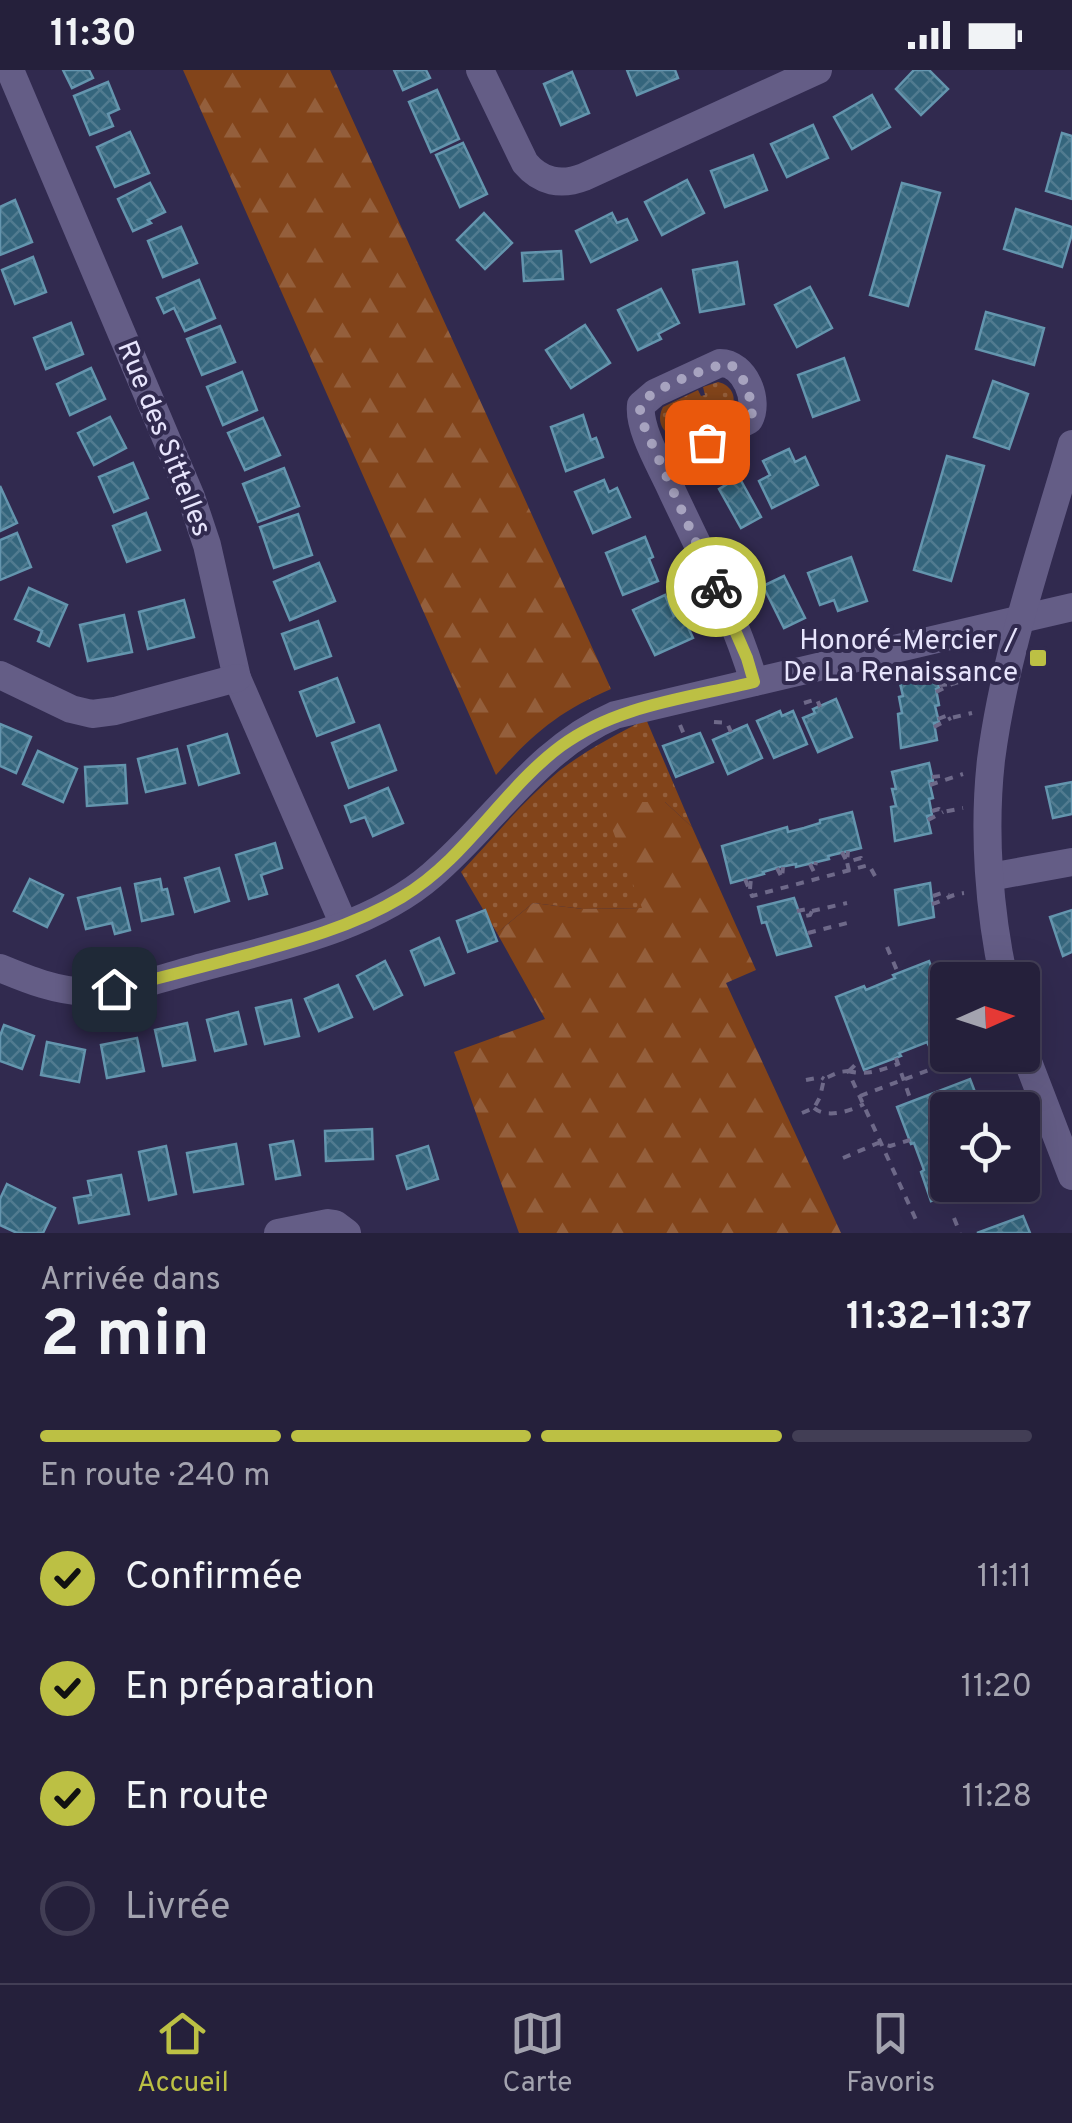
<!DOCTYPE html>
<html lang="fr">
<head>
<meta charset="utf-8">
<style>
	:root { --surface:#25203b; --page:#312d46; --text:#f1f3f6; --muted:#a3a3af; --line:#423e55; --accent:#bcc044 }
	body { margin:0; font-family:Overpass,sans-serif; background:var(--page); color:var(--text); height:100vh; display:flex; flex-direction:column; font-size:38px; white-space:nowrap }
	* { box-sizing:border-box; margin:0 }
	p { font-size:32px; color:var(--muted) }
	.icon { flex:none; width:55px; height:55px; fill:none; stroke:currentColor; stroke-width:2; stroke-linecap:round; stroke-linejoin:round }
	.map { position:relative; height:1163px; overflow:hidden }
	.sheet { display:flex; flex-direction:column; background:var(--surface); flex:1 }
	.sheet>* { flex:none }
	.needle { width:65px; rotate:87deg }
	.controls { position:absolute; left:930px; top:892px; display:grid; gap:20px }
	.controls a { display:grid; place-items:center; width:110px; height:110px; border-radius:10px; background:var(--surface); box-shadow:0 10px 40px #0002,0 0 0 2px var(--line); font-size:50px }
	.pin { position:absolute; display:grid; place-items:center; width:85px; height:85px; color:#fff; margin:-42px; border-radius:20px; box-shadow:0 5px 15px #0006 }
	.courier { position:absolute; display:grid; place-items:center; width:100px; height:100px; margin:-50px; border:8px solid #bcc044; border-radius:50%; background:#fff; color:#222; box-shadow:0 2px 12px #0007 }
	.summary em { font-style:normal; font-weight:700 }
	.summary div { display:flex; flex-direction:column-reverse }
	.summary { display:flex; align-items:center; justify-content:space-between; height:170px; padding:0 40px }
	h1 { font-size:65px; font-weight:700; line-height:75px }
	.bar { display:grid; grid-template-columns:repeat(4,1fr); gap:15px 10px; align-content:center; height:120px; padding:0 40px }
	.bar i { height:12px; border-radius:8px; background:var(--line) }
	.bar .current { background:var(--accent) }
	.bar p { grid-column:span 4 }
	ol { padding:0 40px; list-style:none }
	li { display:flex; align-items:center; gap:30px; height:110px }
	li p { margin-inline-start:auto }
	li .icon { padding:10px; border-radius:50%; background:var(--accent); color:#111; stroke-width:4 }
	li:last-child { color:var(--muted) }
	li i { width:55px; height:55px; border:5px solid var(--line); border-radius:50% }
	.status { display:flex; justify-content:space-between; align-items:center; height:70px; padding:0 50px; background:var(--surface); direction:ltr }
	.status svg { height:28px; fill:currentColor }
	.dock { display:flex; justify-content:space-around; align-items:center; height:140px; border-top:2px solid var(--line); background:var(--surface); font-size:28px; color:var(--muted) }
	.dock a { display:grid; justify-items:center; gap:5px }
	.dock .current { color:var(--accent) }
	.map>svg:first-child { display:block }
	.grass { fill:url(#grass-dots) }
	.forest { fill:url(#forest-firs) }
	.building { fill:url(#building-cross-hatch); stroke:#6495ae; stroke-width:2.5 }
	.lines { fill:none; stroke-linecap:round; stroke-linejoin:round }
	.path { stroke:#6e6989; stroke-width:4; stroke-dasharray:8 8; stroke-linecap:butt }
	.minor { stroke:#645d86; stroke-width:28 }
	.done { stroke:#a7a3bf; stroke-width:10; stroke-dasharray:0 18 }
	.route { stroke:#bcc044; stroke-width:12 }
	.poi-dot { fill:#bcc044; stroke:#312a4f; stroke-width:4 }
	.labels { text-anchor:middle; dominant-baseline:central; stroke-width:8; stroke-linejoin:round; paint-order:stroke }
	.street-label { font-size:28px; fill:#e7e4fc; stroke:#312a4f }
	.poi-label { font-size:28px; fill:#e7e4fc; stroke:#312a4f; text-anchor:end }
</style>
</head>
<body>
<div class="status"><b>11:30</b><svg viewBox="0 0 49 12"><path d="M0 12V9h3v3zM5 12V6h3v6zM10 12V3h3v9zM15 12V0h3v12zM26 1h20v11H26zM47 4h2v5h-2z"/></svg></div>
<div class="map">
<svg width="1072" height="1163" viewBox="0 0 1072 1163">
	<defs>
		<pattern id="grass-dots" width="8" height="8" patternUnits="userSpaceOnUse" patternTransform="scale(2.5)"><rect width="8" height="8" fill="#82441a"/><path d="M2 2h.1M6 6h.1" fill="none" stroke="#945f3c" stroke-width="1.8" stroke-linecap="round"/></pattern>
		<pattern id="forest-firs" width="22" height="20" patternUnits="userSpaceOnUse" patternTransform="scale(2.5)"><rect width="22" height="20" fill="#82441a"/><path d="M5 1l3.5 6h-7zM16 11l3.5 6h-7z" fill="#945f3c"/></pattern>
		<pattern id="building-cross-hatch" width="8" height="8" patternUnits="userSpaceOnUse" patternTransform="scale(2.5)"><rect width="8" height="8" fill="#34657c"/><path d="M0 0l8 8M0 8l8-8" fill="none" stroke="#517b90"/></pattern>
	</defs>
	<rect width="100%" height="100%" fill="#312a4f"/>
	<!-- grass -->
	<g class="grass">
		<path d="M718,312c14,3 21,17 11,29l-52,25c-15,-1 -21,-16 -14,-29l35,-17 3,6 4,-1 -2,-8z"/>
		<path d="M646,649l46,108 -27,-25 -23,106 -59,1 -50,-6 -36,30 -36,-61c32,-34 62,-71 98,-101 27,-21 57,-36 87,-52z"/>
	</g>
	<!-- forest -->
	<g class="forest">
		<path d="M183,0h147l281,619c-52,22 -78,45 -115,86z"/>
		<path d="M602,732h63l27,25 64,143 -30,13 115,250h-322l-65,-181 91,-33 -48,-86 36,-30 50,6 59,-1z"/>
	</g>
	<!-- building -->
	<g class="building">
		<path d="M63,0h26l4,8 -21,10z"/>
		<path d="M394,0h32l4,8 -27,12z"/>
		<path d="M627,0h48l3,8 -41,17z"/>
		<path d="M914,0h15l19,19 -27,26 -25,-26z"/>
		<path d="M572,2l17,41 -28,12 -17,-41z"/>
		<path d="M108,12l11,27 -11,5 5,12 -23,9 -16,-39z"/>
		<path d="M437,20l22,49 -28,13 -22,-50z"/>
		<path d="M872,25l18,32 -38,22 -18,-32z"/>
		<path d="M813,55l15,33 -41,19 -16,-33z"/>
		<path d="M130,62l19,41 -34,14 -18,-40z"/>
		<path d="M1062,63l10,3v63l-26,-8z"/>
		<path d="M463,73l24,51 -27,13 -24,-52z"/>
		<path d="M753,85l14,35 -42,17 -14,-36z"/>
		<path d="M687,110l17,33 -42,22 -17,-33z"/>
		<path d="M150,113l15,29 -17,8 3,3 -18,8 -15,-32z"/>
		<path d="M902,113l38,10 -32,113 -38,-11z"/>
		<path d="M15,130l17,42 -32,13v-48z"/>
		<path d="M1016,139l56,18v7l-10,33 -58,-18z"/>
		<path d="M484,143l28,30 -27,26 -28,-29z"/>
		<path d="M612,143l5,10 10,-4 10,21 -46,22 -15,-31z"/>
		<path d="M181,157l16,36 -34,14 -15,-36z"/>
		<path d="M561,181l2,28 -39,2 -2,-28z"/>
		<path d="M33,187l13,35 -31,12 -13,-34z"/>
		<path d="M737,192l7,42 -44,8 -7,-42z"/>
		<path d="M199,210l16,38 -30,13 -11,-23 -10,5 -7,-15z"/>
		<path d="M810,217l22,41 -35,19 -22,-42z"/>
		<path d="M661,219l18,34 -21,11 3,5 -23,11 -20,-40z"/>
		<path d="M986,242l58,16 -10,37 -58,-16z"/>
		<path d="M71,253l12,31 -37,15 -12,-31z"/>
		<path d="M585,255l25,38 -39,25 -25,-38z"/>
		<path d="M220,256l15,36 -33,13 -15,-36z"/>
		<path d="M844,288l15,42 -46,17 -15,-42z"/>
		<path d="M91,298l14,31 -35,16 -13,-31z"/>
		<path d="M242,302l15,38 -34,15 -16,-38z"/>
		<path d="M993,311l35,13 -19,55 -35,-12z"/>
		<path d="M583,345l8,25 5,-2 7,19 -37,14 -15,-44z"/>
		<path d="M110,347l16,31 -32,17 -16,-32z"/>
		<path d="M263,348l17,37 -35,15 -17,-37z"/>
		<path d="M789,379l6,13 10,-5 13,28 -46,23 -13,-27 11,-6 -7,-14z"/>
		<path d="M947,386l37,10 -33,115 -37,-11z"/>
		<path d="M133,393l15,35 -34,14 -15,-35z"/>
		<path d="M284,398l15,38 -41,16 -15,-38z"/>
		<path d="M739,407l22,40 -20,11 -22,-39z"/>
		<path d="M604,410l5,12 8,-4 13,29 -37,16 -18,-41z"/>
		<path d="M0,416l17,37 -17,8z"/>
		<path d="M146,443l14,37 -33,12 -14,-36z"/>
		<path d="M298,444l14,41 -38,13 -14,-41z"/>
		<path d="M17,463l14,34 -31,13v-40z"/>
		<path d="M645,467l8,20 -4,2 9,22 -35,14 -17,-42z"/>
		<path d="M851,487l16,44 -29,10 -4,-11 -14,5 -12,-32z"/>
		<path d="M319,493l16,38 -45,19 -16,-38z"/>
		<path d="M784,506l21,42 -21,10 -21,-42z"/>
		<path d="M29,518l38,17 -18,41 -11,-5 4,-10 -27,-12z"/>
		<path d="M665,525l9,21 7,-4 12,26 -38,17 -22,-45z"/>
		<path d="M184,530l10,37 -46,12 -9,-37z"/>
		<path d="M124,545l8,37 -44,9 -8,-36z"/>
		<path d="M318,551l13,35 -36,13 -13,-35z"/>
		<path d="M936,601l3,17 -3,1 3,16 -4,1 4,16 -5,1 3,17 -36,8 -3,-34 4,-1 -3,-16 4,-1 -4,-17z"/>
		<path d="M337,608l17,44 -37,14 -17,-44z"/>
		<path d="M836,629l16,38 -34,15 -15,-34 12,-5 -2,-4z"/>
		<path d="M780,641l2,5 11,-5 14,33 -33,14 -17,-37z"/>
		<path d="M0,654l31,13 -15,36 -16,-7z"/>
		<path d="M379,655l17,45 -47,18 -17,-45z"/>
		<path d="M747,655l15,33 -34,16 -15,-34z"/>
		<path d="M700,663l13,29 -37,15 -13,-31z"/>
		<path d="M227,664l12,39 -40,12 -11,-39z"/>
		<path d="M177,679l8,34 -39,9 -8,-33z"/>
		<path d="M38,681l39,18 -14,33 -40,-18z"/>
		<path d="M929,693l4,18h-4l4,17 -4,1 3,16 -5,1 4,17 -36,8 -4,-34 5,-1 -4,-17h4l-4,-17z"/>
		<path d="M125,695l2,38 -40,3 -2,-39z"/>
		<path d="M1072,712v32l-19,4 -7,-31z"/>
		<path d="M388,718l15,35 -30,13 -8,-19 -14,5 -6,-16z"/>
		<path d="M852,742l9,36 -33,8 1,3 -33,8v-3l-16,3 -17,5 1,2 -33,9 -9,-37 65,-19 1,5 16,-4 16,-5v-3z"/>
		<path d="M275,773l7,25 -21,7 6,19 -18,5 -13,-44z"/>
		<path d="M219,798l10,33 -34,11 -10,-34z"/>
		<path d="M30,809l33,16 -16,32 -33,-16z"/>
		<path d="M160,809l2,11 5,-1 6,25 -31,7 -7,-37z"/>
		<path d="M930,813l4,34 -35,8 -4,-35z"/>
		<path d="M120,818l10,42 -15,4 -3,-11 -26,6 -8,-31z"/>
		<path d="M794,828l17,48 -34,9 -11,-33 -4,1 -4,-16z"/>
		<path d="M485,840l12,31 -29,11 -11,-31z"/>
		<path d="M1072,840v42l-9,4 -13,-39z"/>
		<path d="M439,868l15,35 -29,12 -14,-34z"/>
		<path d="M385,891l17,34 -28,14 -17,-33z"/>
		<path d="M929,891l19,48v30l-19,7 -2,-4 -28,11 2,3 -37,14 -28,-73 28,-11 2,4 29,-12 -2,-3z"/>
		<path d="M338,915l14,32 -33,14 -14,-32z"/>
		<path d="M291,930l8,36 -34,8 -9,-36z"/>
		<path d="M238,942l8,32 -31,7 -8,-31z"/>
		<path d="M187,953l8,37 -32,6 -8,-36z"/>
		<path d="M4,955l30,11 -12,33 -22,-8v-25z"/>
		<path d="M137,968l7,33 -37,7 -6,-33z"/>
		<path d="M47,972l38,8 -6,32 -38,-7z"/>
		<path d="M970,1009l11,29 -4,2h-29v75h25l-42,16 -10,-29 3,-2 -10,-27 -3,1 -14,-37z"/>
		<path d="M372,1059l1,30 -47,2 -1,-30z"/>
		<path d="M293,1071l7,34 -24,4 -6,-34z"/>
		<path d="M236,1074l7,40 -49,8 -7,-39z"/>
		<path d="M166,1076l10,48 -27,6 -10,-48z"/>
		<path d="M428,1076l10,33 -31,10 -10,-33z"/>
		<path d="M121,1105l8,39 -50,9 -5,-25 17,-3 -3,-14z"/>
		<path d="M7,1114l48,24 -12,25h-26l-17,-8v-26z"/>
		<path d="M1023,1146l7,17h-53z"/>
	</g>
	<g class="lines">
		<!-- path -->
		<g class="path">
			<path d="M939,615l13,-1"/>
			<path d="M936,622l16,-8 26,-7"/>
			<path d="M804,633l13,-4 3,8"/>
			<path d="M938,649l8,-3 5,2 21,-5"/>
			<path d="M714,652l13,1 4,9"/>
			<path d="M680,655l6,14"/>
			<path d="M934,657l17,-9"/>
			<path d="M932,707l9,-1 4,2"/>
			<path d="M930,715l33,-11"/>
			<path d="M932,741l7,-2 4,3 20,-4"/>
			<path d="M928,750l15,-8"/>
			<path d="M842,782l5,10 1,-11"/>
			<path d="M810,794l4,8 2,-10"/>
			<path d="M777,798l5,10 1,-11"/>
			<path d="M849,801l-2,-9 14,-4 3,9"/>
			<path d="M745,809l7,17 117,-31 6,11"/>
			<path d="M750,819l1,-11"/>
			<path d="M933,826l9,-3 7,2"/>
			<path d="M932,834c14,-4 16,-9 32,-11"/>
			<path d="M797,841l11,-2 4,2 -2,4 -9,2"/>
			<path d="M812,841l35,-8"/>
			<path d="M808,863l43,-11"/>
			<path d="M887,877l11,26"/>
			<path d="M896,988l15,43"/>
			<path d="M848,1001c19,5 33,-1 50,-7"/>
			<path d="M849,1001l11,-11"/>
			<path d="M806,1010l15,-3 3,2"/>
			<path d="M860,1026l109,-41"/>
			<path d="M814,1038c13,11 36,3 50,-4"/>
			<path d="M802,1043l12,-5 6,-11 4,-18 15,-7 9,-1 69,151"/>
			<path d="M843,1088l35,-15 12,3 20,-6"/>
			<path d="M954,1148l6,15"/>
		</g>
		<!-- minor -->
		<g class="minor">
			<path d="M10,0l181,427 16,48 30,133 107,247"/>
			<path d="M480,0l45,93c16,19 36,23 59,14l234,-107"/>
			<path d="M661,395l88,-45c11,-19 -4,-57 -29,-57l-65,30 -14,12c-3,24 21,63 31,86 29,62 63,125 82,191"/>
			<path d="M0,605l71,34 21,5 23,-3 122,-33"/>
			<path d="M990,807l82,-15"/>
			<path d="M0,898c29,12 56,23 88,24 35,0 71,-13 104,-22 79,-22 177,-40 240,-95 62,-53 105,-126 183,-160l457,-108"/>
			<path d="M1004,910c-15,-70 -21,-148 -13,-220 14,-108 51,-212 81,-316"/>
			<path d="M1022,976l50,130"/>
			<path d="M278,1163l50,-10 7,1 12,9"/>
		</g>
	</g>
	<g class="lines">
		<!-- done -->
		<path class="done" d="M707,372c18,-8 39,-14 47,-33l-13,-35 -11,-10c-15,-1 -80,26 -88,39 -4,8 -1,16 2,23l72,161"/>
		<!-- route -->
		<path class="route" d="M114,919c42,-10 83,-21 125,-32 56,-15 113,-30 163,-60 64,-38 101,-108 159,-151 56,-41 128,-48 193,-64l-7,-24 -31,-71"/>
	</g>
	<!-- markers -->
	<rect class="poi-dot" x="1028" y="578" width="20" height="20" rx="5"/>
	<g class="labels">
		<!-- street labels -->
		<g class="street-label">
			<text transform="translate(163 369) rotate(68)">Rue des Sittelles</text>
		</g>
		<!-- poi labels -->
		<g class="poi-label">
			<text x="1018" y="572">Honoré-Mercier /<tspan x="1018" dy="32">De La Renaissance</tspan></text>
		</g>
	</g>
</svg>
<div class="controls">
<a><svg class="needle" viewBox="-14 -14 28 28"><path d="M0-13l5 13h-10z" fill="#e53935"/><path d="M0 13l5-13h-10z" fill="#a3a3af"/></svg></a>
<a><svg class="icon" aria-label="locate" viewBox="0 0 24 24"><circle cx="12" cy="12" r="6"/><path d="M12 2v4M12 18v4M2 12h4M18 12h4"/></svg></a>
</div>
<div class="pin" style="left:707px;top:372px;background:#ea580c"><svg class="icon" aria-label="bag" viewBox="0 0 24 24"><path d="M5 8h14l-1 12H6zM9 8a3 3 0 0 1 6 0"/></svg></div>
<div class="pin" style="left:114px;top:919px;background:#1f2937"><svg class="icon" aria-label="home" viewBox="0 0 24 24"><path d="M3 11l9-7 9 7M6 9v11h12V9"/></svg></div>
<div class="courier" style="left:716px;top:517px"><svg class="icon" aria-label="bike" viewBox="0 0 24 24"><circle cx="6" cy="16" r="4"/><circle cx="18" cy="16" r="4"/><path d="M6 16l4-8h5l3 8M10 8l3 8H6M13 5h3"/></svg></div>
</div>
<section class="sheet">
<div class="summary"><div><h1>2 min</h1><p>Arrivée dans</p></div><em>11:32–11:37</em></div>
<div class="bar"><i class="current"></i><i class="current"></i><i class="current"></i><i></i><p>En route · 240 m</p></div>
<ol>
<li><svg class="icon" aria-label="check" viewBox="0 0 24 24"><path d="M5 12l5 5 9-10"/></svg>Confirmée<p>11:11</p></li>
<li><svg class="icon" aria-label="check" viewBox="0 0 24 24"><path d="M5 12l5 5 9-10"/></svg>En préparation<p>11:20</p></li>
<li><svg class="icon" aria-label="check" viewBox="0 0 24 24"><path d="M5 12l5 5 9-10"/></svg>En route<p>11:28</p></li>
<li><i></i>Livrée</li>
</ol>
</section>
<nav class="dock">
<a class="current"><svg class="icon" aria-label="home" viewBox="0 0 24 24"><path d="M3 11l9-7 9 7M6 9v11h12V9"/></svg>Accueil</a>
<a><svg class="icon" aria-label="map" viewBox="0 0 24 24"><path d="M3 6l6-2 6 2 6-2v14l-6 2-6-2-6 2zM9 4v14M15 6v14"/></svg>Carte</a>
<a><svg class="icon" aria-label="saved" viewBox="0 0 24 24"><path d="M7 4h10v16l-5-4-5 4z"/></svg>Favoris</a>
</nav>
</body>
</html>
